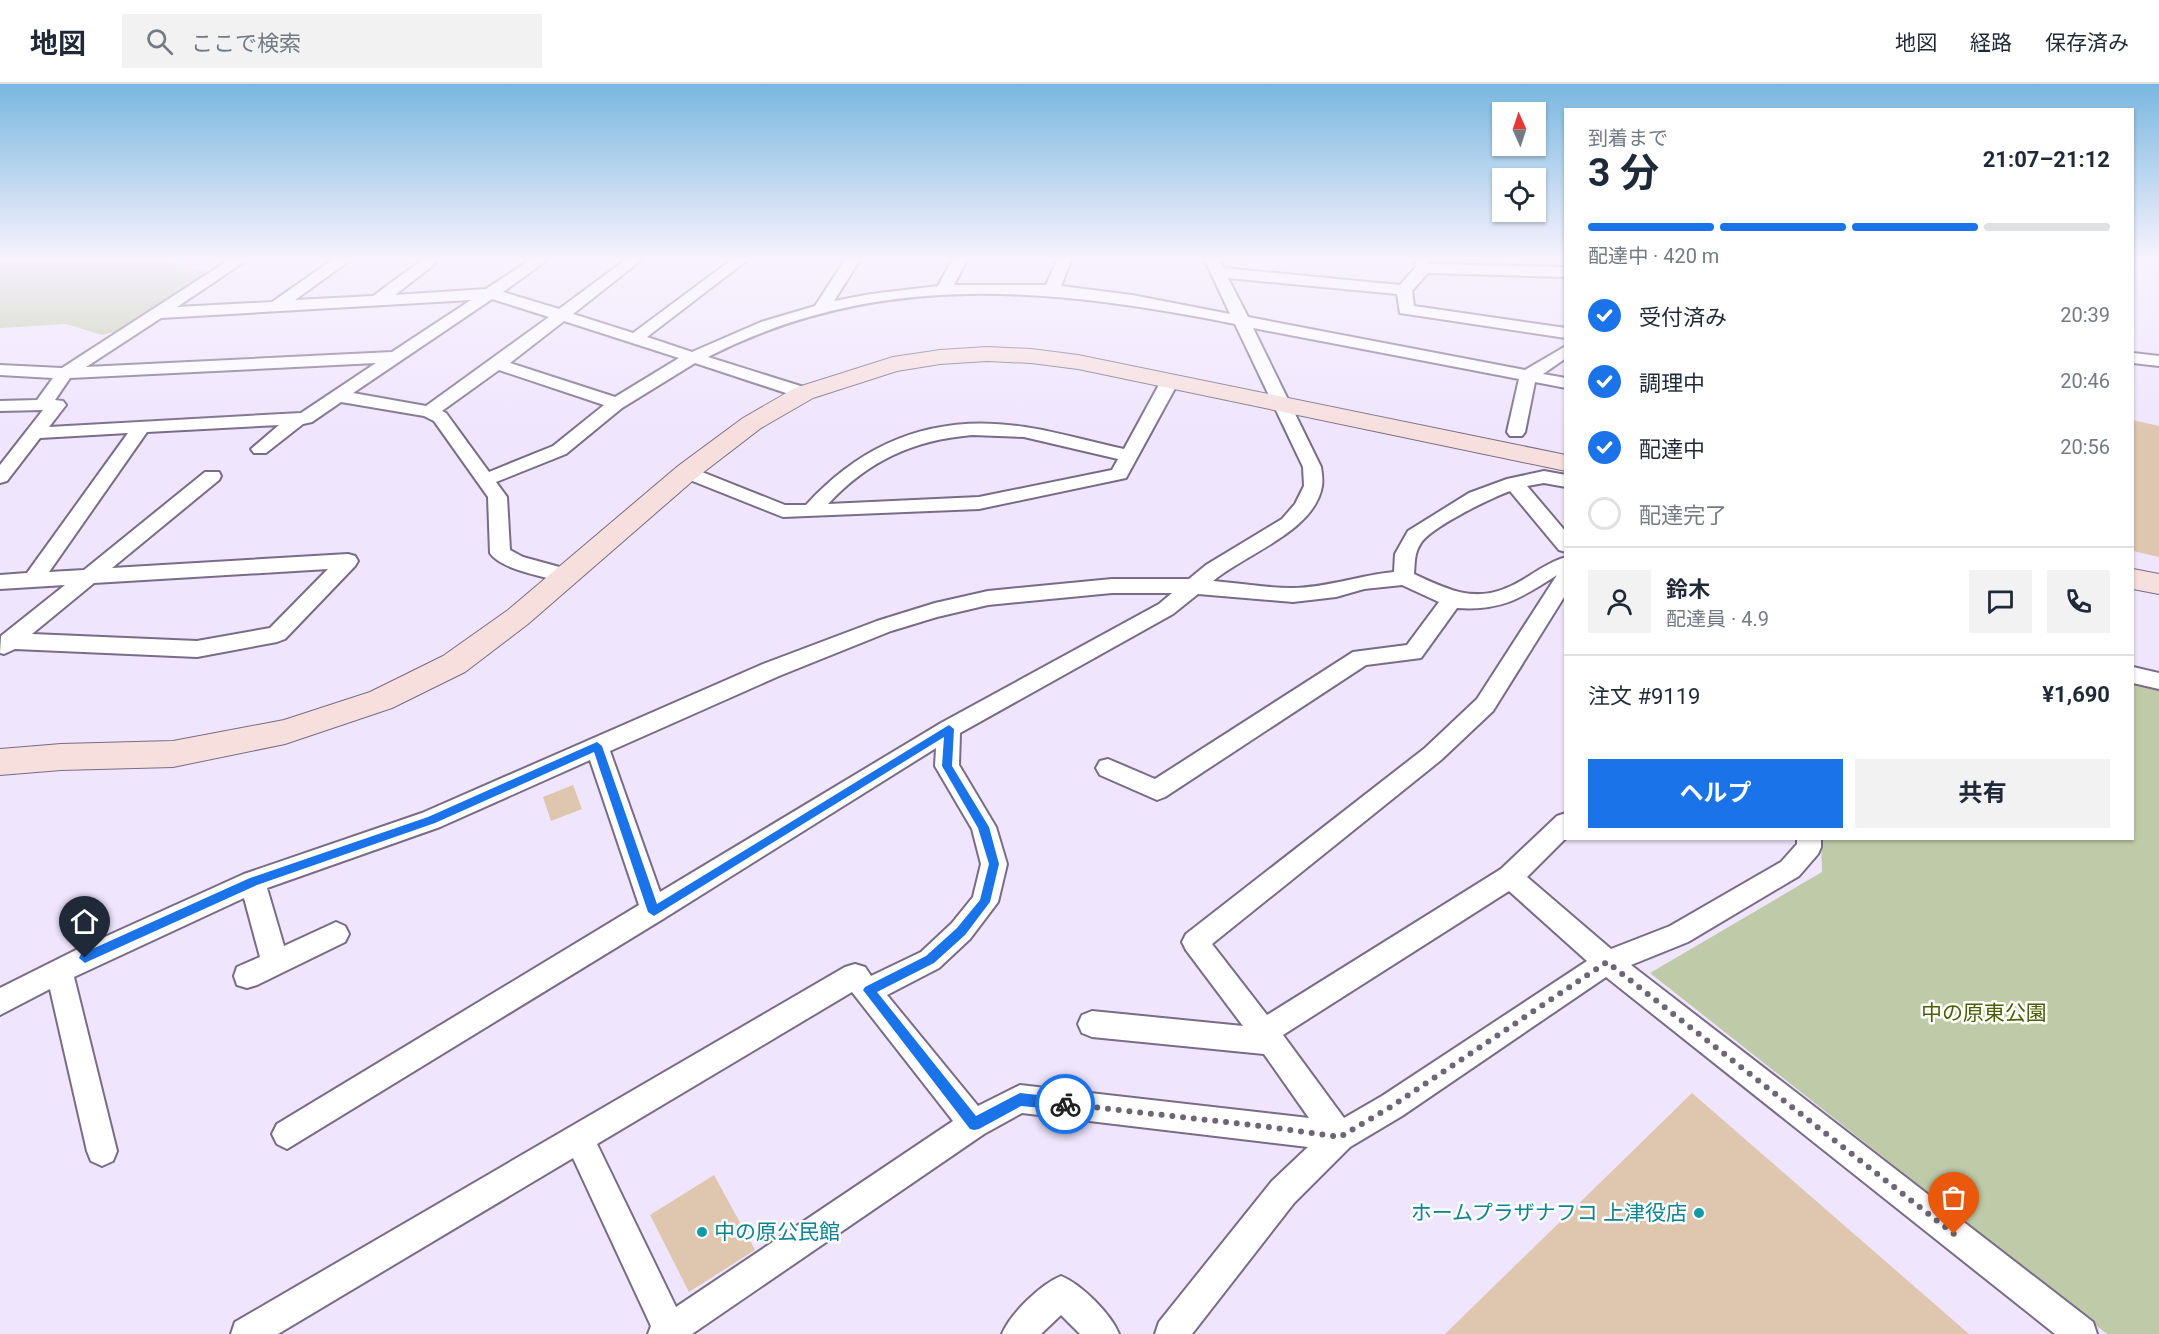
<!DOCTYPE html>
<html lang="ja">
<head>
<meta charset="utf-8">
<style>
	:root { --surface:#fff; --page:#f2f2f3; --text:#1f2937; --muted:#747a83; --line:#e0e1e3; --accent:#1a73e8 }
	body { margin:0; font-family:Roboto,"Noto Sans JP",sans-serif; background:var(--page); color:var(--text); height:100vh; display:flex; flex-direction:column; font-size:22px; white-space:nowrap }
	* { box-sizing:border-box; margin:0 }
	p { font-size:20px; color:var(--muted) }
	.icon { flex:none; width:33px; height:33px; fill:none; stroke:currentColor; stroke-width:2; stroke-linecap:round; stroke-linejoin:round }
	.map { position:relative; flex:1; overflow:hidden }
	.drawer { position:absolute; left:1564px; top:24px; width:570px; height:732px; display:flex; flex-direction:column; background:var(--surface); border-radius:0px; box-shadow:0 2px 4px #0004 }
	.drawer>* { flex:none }
	.needle { width:39px; rotate:357deg }
	.fabs { position:absolute; left:1492px; top:18px; display:grid; gap:12px }
	.fabs a { display:grid; place-items:center; width:54px; height:54px; border-radius:0px; background:var(--surface); box-shadow:0 2px 4px #0004; font-size:30px }
	.pin { position:absolute; display:grid; place-items:center; width:51px; height:51px; color:#fff; margin:-62px -26px; border-radius:50% 50% 50% 0; rotate:-45deg; box-shadow:0 0 6px #0007 }
	.pin .icon { rotate:45deg }
	.courier { position:absolute; display:grid; place-items:center; width:60px; height:60px; margin:-30px; border:4px solid #1a73e8; border-radius:50%; background:#fff; color:#222; box-shadow:0 2px 8px #0007 }
	.overview em { font-style:normal; font-weight:700 }
	.overview div { display:flex; flex-direction:column-reverse }
	.overview { display:flex; align-items:center; justify-content:space-between; height:102px; padding:0 24px }
	h1 { font-size:39px; font-weight:700; line-height:45px }
	.bar { display:grid; grid-template-columns:repeat(4,1fr); gap:9px 6px; align-content:center; height:72px; padding:0 24px }
	.bar i { height:8px; border-radius:4px; background:var(--line) }
	.bar .selected { background:var(--accent) }
	.bar p { grid-column:span 4 }
	.line { display:flex; align-items:center; gap:15px; padding:0 24px; border-top:2px solid var(--line) }
	.line div { flex:1 }
	.round { display:grid; place-items:center; flex:none; width:63px; height:63px; border-radius:0px; background:var(--page) }
	ol { padding:0 24px; list-style:none }
	li { display:flex; align-items:center; gap:18px; height:66px }
	li p { margin-inline-start:auto }
	li .icon { padding:6px; border-radius:50%; background:var(--accent); color:#fff; stroke-width:4 }
	li:last-child { color:var(--muted) }
	li i { width:33px; height:33px; border:3px solid var(--line); border-radius:50% }
	.button { display:flex; gap:12px; margin-top:auto; padding:12px 24px }
	.button a { flex:1; height:69px; border-radius:0px; background:var(--accent); color:#fff; font-size:24px; font-weight:700; line-height:69px; text-align:center }
	.button a+a { background:var(--page); color:var(--text) }
	header { display:flex; align-items:center; gap:36px; box-sizing:border-box; height:84px; padding:0 30px; background:var(--surface); border-bottom:2px solid var(--line) }
	header strong { font-size:28px }
	nav { display:flex; gap:33px; margin-inline-start:auto; font-size:21px }
	.search { width:420px; height:54px; background:var(--page); display:flex; align-items:center; gap:15px; box-sizing:border-box; padding:0 21px; border-radius:0px; color:var(--muted); font-size:22px }
	.map>svg:first-child { display:block }
	.green { fill:#bfcba8 }
	.building { fill:#dfc6af }
	.lines { fill:none; stroke-linecap:round; stroke-linejoin:round }
	.street-casing { stroke:#786c86; stroke-width:4 }
	.secondary-casing { stroke:#786c86; stroke-width:2 }
	.street { fill:#fff; fill-rule:evenodd }
	.secondary { fill:#f6dfdd; fill-rule:evenodd }
	.route { fill:#1a73e8 }
	.done { stroke:#6d6676; stroke-width:6; stroke-dasharray:0 10.8 }
	.culture-dot { fill:#0f9aa8; stroke:#fff; stroke-width:2 }
	.labels { text-anchor:middle; dominant-baseline:central; stroke-width:5; stroke-linejoin:round; paint-order:stroke }
	.near-park-label { font-size:21px; fill:#4a5e00; stroke:#fff }
	.near-culture-label { font-size:21px; fill:#0d838f; stroke:#fff; text-anchor:end }
</style>
</head>
<body>
<header>
<strong>地図</strong>
<div class="search"><svg class="icon" aria-label="search" viewBox="0 0 24 24"><circle cx="10" cy="10" r="6"/><path d="M15 15l6 6"/></svg>ここで検索</div>
<nav><a>地図</a><a>経路</a><a>保存済み</a></nav>
</header>
<div class="map">
<svg width="2159" height="1250" viewBox="0 0 2159 1250">
	<rect width="100%" height="100%" fill="#efe5fd"/>
	<!-- green -->
	<g class="green">
		<path d="M0,174h148l62,14 -91,59 -17,4 -36,-11 -66,4z"/>
		<path d="M2133,597l26,6v647h-52l-457,-361 172,-101 -1,-33 312,-1z"/>
	</g>
	<!-- building -->
	<g class="building">
		<path d="M2133,336l26,6v131l-26,-6z"/>
		<path d="M573,701l9,24 -31,12 -8,-24z"/>
		<path d="M1692,1009l277,241h-524z"/>
		<path d="M714,1091l41,75 -66,42 -39,-77z"/>
	</g>
	<g class="lines">
		<defs>
			<g id="street">
				<path d="M232,174h18l-73,49 95,-5 63,-44h18l-58,42 78,-4 49,-36h10l3,3 -3,3 -37,29 91,-6 47,-31h17l-47,34 56,17 69,-51h16l-71,56 60,19 101,-75h16l-103,79 45,15 69,-30 54,-16 31,-48h15l-27,43 37,-7 67,-8 15,-28h15l-14,27h92l12,-27h14l-11,28 71,9 98,19 -26,-56h14l6,10 176,17 16,-18 -2,-9h14l2,6 136,3v10l-138,-4 -16,18 2,15 152,22v10l-166,-25 -3,-19 -169,-16 20,39 277,53 41,-24v12l-23,16 23,4v10l-31,-6 -10,50 -3,4h-12l-3,-4 12,-53 -266,-51 68,139c1,6 2,13 1,19 -7,45 -77,68 -109,95 26,2 53,7 79,7 34,0 68,-13 102,-16l1,-18 13,-23 61,-38 38,-14 37,-8 22,4v12l-22,-4 -17,3 39,46v20l-7,-2 -49,-59c-19,7 -79,36 -89,52 -7,10 -6,20 -7,31 30,14 57,28 90,15 22,-8 38,-25 62,-32v37l-73,117 -52,49 -229,184 55,71 234,-146 56,-53 9,-3v25l-39,39 84,72 59,-23 111,-64 16,-18v-6h24v9l-3,7 -19,22 -111,66 -57,23 462,357 4,12h-42l-449,-357 -204,139 -52,31 -56,56 -102,131h-37l4,-12 113,-141 36,-34 -286,-34 -38,21 -292,200h-44l3,-8 -78,-168 -295,176h-47l4,-12 610,-355 10,-3 10,3 6,9 50,-24 31,-29 21,-26 8,-33 -9,-35 -37,-63 1,-18 -273,171 -376,230 -10,-5 -5,-10 5,-10 362,-219 -49,-145 -150,67 -173,61 17,58 52,-24 9,4 4,8 -4,8 -88,43 -10,3 -10,-3 -3,-9 3,-9 23,-10 -16,-59 -170,79 43,174 -4,10 -11,5 -11,-5 -4,-10 -37,-162 -50,26v-27l76,-38 168,-76 178,-61 341,-149 114,-43 58,-18 53,-12 124,-12h77l17,-14 76,-46 13,-15 9,-18 -1,-19 -68,-143c-181,-36 -356,-55 -527,33l102,32 3,4 -3,4h-12l-103,-34 -73,45 -56,46 -70,28 11,15 3,53 13,7 51,14 3,5 -3,5 -7,2c-20,-6 -66,-13 -77,-30l-2,-56 -54,-76 -10,-5 -83,-14 -29,20 -9,2 -37,29h-12l-3,-4 28,-24 -132,7 -98,140 35,-2 121,-98h14l2,4 -2,4 -107,88 236,-14 7,2 3,5 -3,5 -70,73 -8,3 -80,15 -182,-8 -11,5 -4,-1 1,-17 64,-51 -65,4v-14l27,-2 101,-140 -88,5 -33,43 -7,2v-18l43,-55 -43,1v-10l37,-1 16,-22 -53,-3v-10l62,3zM492,215l57,18 -123,89 -73,-13zM471,216l-79,52 -306,15 75,-49zM564,237l115,37 -64,39 -105,-34zM376,279l-75,50 -252,14 17,-22 -3,-4 -8,-1 15,-22zM499,286l105,35 -51,41 -64,26 -43,-59 -4,-2zM328,485l-58,59 -73,13 -165,-7 62,-51zM1557,491l-80,124 -52,49 -239,186 -4,8 4,8 57,76 -151,-15 -10,4 -4,9 4,9 10,4 172,17 45,64 -289,-33 -42,21 -91,-111 52,-27 31,-29 28,-37 9,-38 -11,-37 -37,-62 1,-32 213,-119 25,-20 95,8 43,-5 28,-8 38,-4 37,17 -32,43 -54,7 -198,127 -47,-20 -8,2 -4,7 4,7 57,25 8,-3 201,-132 55,-7 36,-50c45,3 64,-10 100,-33zM1112,509h60l-13,11 -218,119 -281,169 -50,-141 169,-75 112,-45 46,-14 51,-12zM1509,807l78,70 -205,135 -38,22 -61,-83zM852,908l101,129 -277,186 -79,-163z"/>
				<path d="M2133,269l26,3v10l-26,-3z"/>
				<path d="M1170,292l6,1 3,4 -53,97 -147,31 -196,8 -103,-41 -2,-4 2,-4 7,-2 98,39h21c59,-65 131,-92 219,-78 33,5 66,15 99,22l37,-68 3,-4zM972,351l52,2 94,22 -6,11 -133,27 -151,7c40,-43 85,-64 144,-69z"/>
				<path d="M2133,583l26,6v16l-26,-6z"/>
				<path d="M1061,1192c20,8 50,38 58,58h-39l-19,-19 -20,19h-39c8,-20 39,-50 59,-58z"/>
			</g>
			<g id="secondary">
				<path d="M987,263l44,2 47,6 488,100v16l-488,-102 -47,-6 -44,-2 -47,3 -43,7 -84,27 -52,30 -65,50 -168,146 -63,48 -73,36 -107,36 -112,23 -112,3 -61,5v-26l61,-5 112,-3 111,-21 86,-28 73,-36 65,-46 170,-144 65,-48 52,-30 98,-31 47,-7z"/>
				<path d="M2133,485l26,5v20l-26,-5z"/>
			</g>
		</defs>
		<!-- street casing -->
		<use href="#street" class="street-casing"/>
		<!-- secondary casing -->
		<use href="#secondary" class="secondary-casing"/>
		<!-- street -->
		<use href="#street" class="street"/>
		<!-- secondary -->
		<use href="#secondary" class="secondary"/>
	</g>
	<!-- sky -->
	<linearGradient id="sky" x2="0" y2="1"><stop stop-color="#79b7e0"/><stop offset="0.5" stop-color="#f8f3fe"/><stop offset="1" stop-color="#f8f3fe" stop-opacity="0"/></linearGradient>
	<rect width="2159" height="349" fill="url(#sky)"/>
	<!-- route -->
	<path class="route" d="M949,641l5,4 -2,37 37,61 10,37 -9,38 -25,33 -31,28 -57,29 99,124 44,-23 45,5 5,2 1,4 -1,5 -5,1 -44,-4 -42,23 -5,1 -4,-1 -107,-139 2,-3 61,-31 31,-28 23,-28 9,-36 -11,-36 -36,-62 2,-29 -290,179 -6,-4 -54,-160 -159,71 -178,62 -168,76 -4,2 -6,-5 2,-4 169,-76 178,-61 169,-75 5,4 55,158z"/>
	<g class="lines">
		<!-- done -->
		<path class="done" d="M1065,1020l196,22 79,11 52,-31 215,-144 347,272"/>
	</g>
	<!-- markers -->
	<g class="culture-dot">
		<circle cx="1699" cy="1129" r="6"/>
		<circle cx="702" cy="1148" r="6"/>
	</g>
	<g class="labels">
		<!-- near-park labels -->
		<g class="near-park-label">
			<text x="1984" y="929">中の原東公園</text>
		</g>
		<!-- near-culture labels -->
		<g class="near-culture-label">
			<text x="1687" y="1129">ホームプラザナフコ 上津役店</text>
			<text x="714" y="1148" text-anchor="start">中の原公民館</text>
		</g>
	</g>
</svg>
<div class="fabs">
<a><svg class="needle" viewBox="-14 -14 28 28"><path d="M0-13l5 13h-10z" fill="#e53935"/><path d="M0 13l5-13h-10z" fill="#747a83"/></svg></a>
<a><svg class="icon" aria-label="locate" viewBox="0 0 24 24"><circle cx="12" cy="12" r="6"/><path d="M12 2v4M12 18v4M2 12h4M18 12h4"/></svg></a>
</div>
<div class="pin" style="left:1954px;top:1150px;background:#ea580c"><svg class="icon" aria-label="bag" viewBox="0 0 24 24"><path d="M5 8h14l-1 12H6zM9 8a3 3 0 0 1 6 0"/></svg></div>
<div class="pin" style="left:85px;top:874px;background:#1f2937"><svg class="icon" aria-label="home" viewBox="0 0 24 24"><path d="M3 11l9-7 9 7M6 9v11h12V9"/></svg></div>
<div class="courier" style="left:1065px;top:1020px"><svg class="icon" aria-label="bike" viewBox="0 0 24 24"><circle cx="6" cy="16" r="4"/><circle cx="18" cy="16" r="4"/><path d="M6 16l4-8h5l3 8M10 8l3 8H6M13 5h3"/></svg></div>
<section class="drawer">
<div class="overview"><div><h1>3 分</h1><p>到着まで</p></div><em>21:07–21:12</em></div>
<div class="bar"><i class="selected"></i><i class="selected"></i><i class="selected"></i><i></i><p>配達中 · 420 m</p></div>
<ol>
<li><svg class="icon" aria-label="check" viewBox="0 0 24 24"><path d="M5 12l5 5 9-10"/></svg>受付済み<p>20:39</p></li>
<li><svg class="icon" aria-label="check" viewBox="0 0 24 24"><path d="M5 12l5 5 9-10"/></svg>調理中<p>20:46</p></li>
<li><svg class="icon" aria-label="check" viewBox="0 0 24 24"><path d="M5 12l5 5 9-10"/></svg>配達中<p>20:56</p></li>
<li><i></i>配達完了</li>
</ol>
<div class="line" style="height:108px"><a class="round"><svg class="icon" aria-label="person" viewBox="0 0 24 24"><circle cx="12" cy="8" r="4"/><path d="M4 21q1-7 8-7t8 7"/></svg></a><div><b>鈴木</b><p>配達員 · 4.9</p></div><a class="round"><svg class="icon" aria-label="chat" viewBox="0 0 24 24"><path d="M4 5h16v11H9l-5 4z"/></svg></a><a class="round"><svg class="icon" aria-label="phone" viewBox="0 0 24 24"><path d="M5 4h4l2 5-3 2q2 4 5 5l2-3 5 2v4C11 20 4 13 5 4z"/></svg></a></div>
<div class="line" style="height:78px"><div>注文 #9119</div><b>¥1,690</b></div>
<div class="button"><a>ヘルプ</a><a>共有</a></div>
</section>
</div>
</body>
</html>
